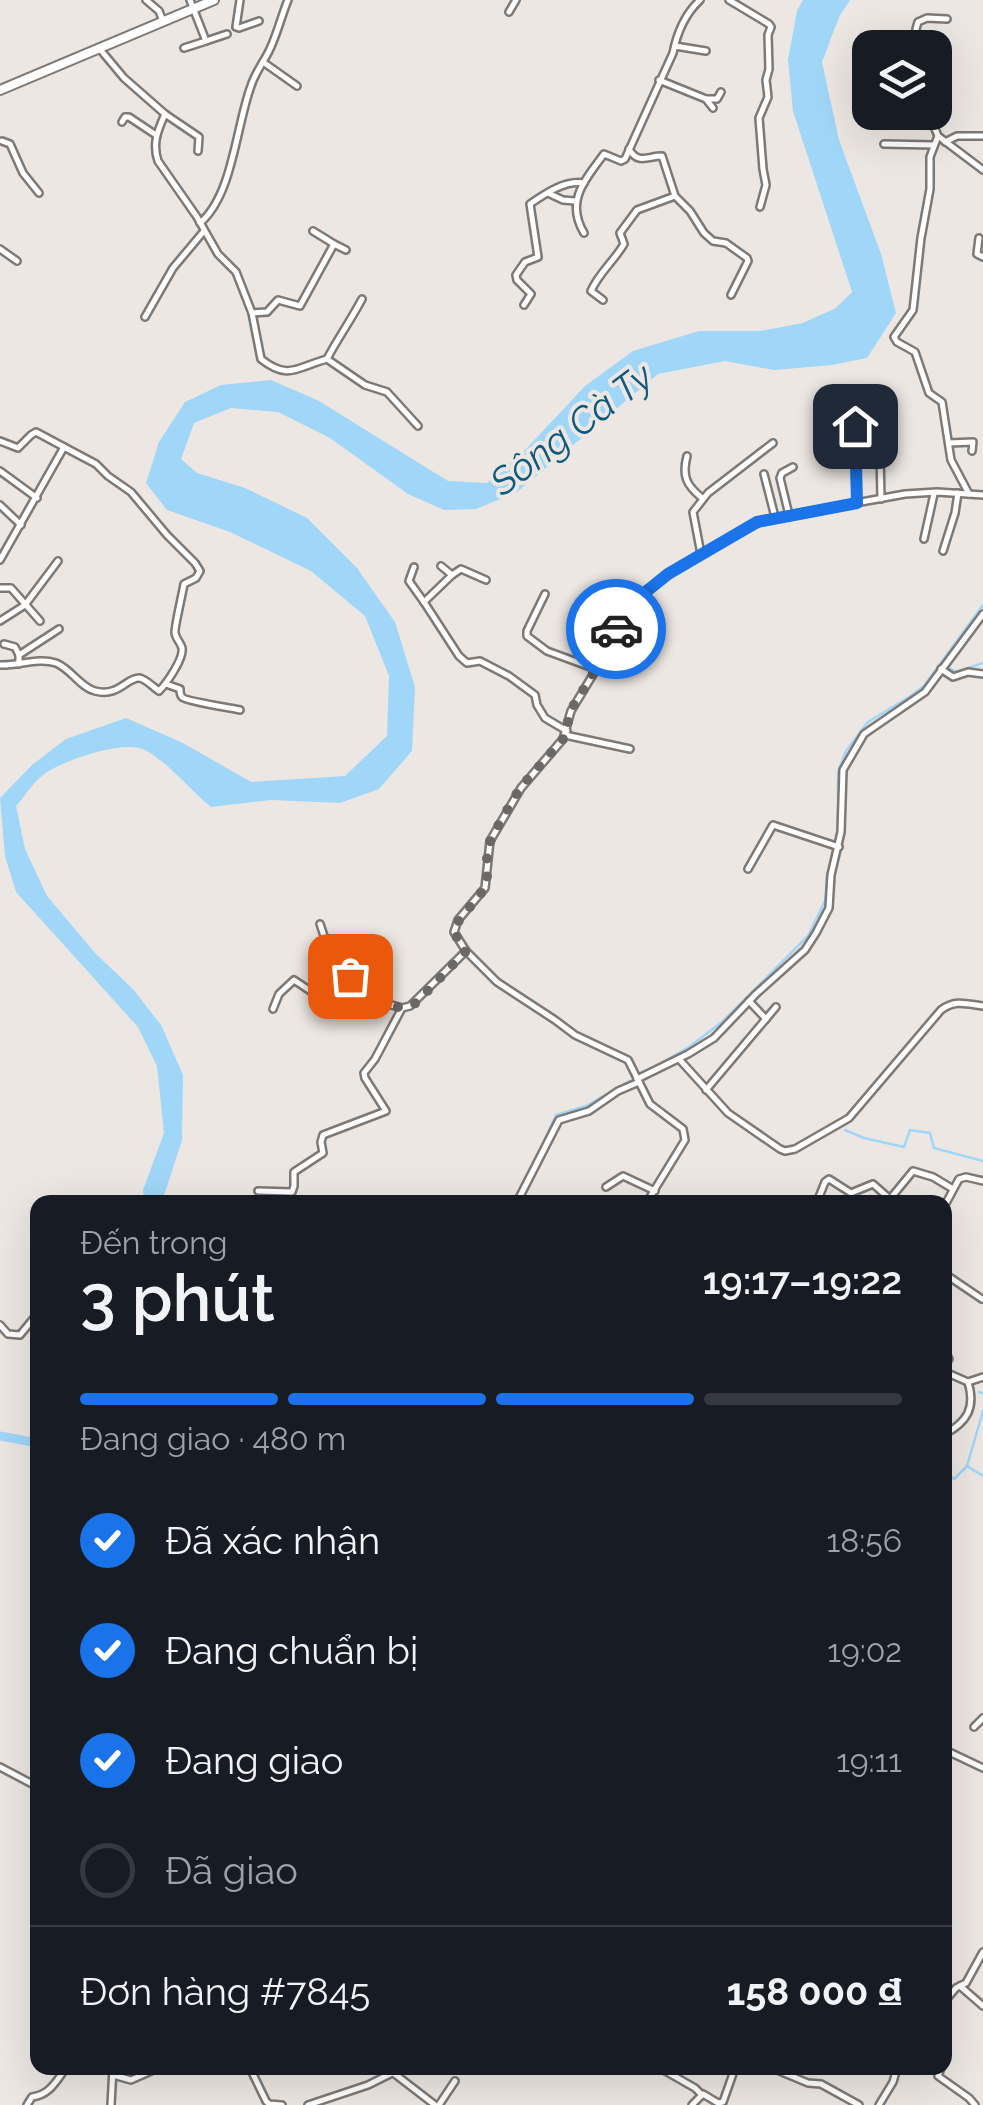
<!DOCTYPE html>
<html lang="vi">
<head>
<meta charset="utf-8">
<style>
	:root { --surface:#171b24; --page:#20242c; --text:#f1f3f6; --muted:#9ea1a6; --line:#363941; --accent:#1a73e8 }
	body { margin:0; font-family:Raleway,sans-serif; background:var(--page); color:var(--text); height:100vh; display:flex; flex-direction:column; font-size:38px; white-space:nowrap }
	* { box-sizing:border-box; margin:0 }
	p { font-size:32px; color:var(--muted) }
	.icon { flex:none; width:55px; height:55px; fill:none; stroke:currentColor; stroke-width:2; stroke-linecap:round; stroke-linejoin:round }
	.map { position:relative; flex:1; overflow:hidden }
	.panel { position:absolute; left:30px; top:1195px; width:922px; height:880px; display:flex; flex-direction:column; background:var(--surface); border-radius:20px; box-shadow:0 10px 40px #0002 }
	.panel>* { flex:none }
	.controls { position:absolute; left:852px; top:30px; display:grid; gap:20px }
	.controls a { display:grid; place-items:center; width:100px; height:100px; border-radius:20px; background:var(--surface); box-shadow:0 10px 40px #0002; font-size:50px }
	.pin { position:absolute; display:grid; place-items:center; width:85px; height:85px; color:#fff; margin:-42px; border-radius:20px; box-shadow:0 5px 15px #0006 }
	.courier { position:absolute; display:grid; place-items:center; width:100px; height:100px; margin:-50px; border:8px solid #1a73e8; border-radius:50%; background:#fff; color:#222; box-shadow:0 2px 12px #0007 }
	.headline em { font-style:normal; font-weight:600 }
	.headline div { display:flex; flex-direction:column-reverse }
	.headline { display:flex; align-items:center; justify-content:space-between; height:170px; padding:0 50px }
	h1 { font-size:65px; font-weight:600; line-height:75px }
	.bar { display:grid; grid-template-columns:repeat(4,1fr); gap:15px 10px; align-content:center; height:120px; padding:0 50px }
	.bar i { height:12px; border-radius:8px; background:var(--line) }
	.bar .on { background:var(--accent) }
	.bar p { grid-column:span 4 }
	.line { display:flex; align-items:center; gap:25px; padding:0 50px; border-top:2px solid var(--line) }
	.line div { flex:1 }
	ol { padding:0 50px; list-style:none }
	li { display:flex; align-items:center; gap:30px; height:110px }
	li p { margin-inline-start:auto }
	li .icon { padding:10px; border-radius:50%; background:var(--accent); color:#fff; stroke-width:4 }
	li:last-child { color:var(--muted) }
	li i { width:55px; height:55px; border:5px solid var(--line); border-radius:50% }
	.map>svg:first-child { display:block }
	.water { fill:#a0d6f8 }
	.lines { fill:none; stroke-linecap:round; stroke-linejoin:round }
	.stream { stroke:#a0d6f8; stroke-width:2.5 }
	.river { stroke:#a0d6f8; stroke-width:9 }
	.street-casing { stroke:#7e7975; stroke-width:10 }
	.secondary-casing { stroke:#7e7975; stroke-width:12 }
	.street { stroke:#fff; stroke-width:5 }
	.secondary { stroke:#fff; stroke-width:8 }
	.done { stroke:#6c6866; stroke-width:10; stroke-dasharray:0 18 }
	.route { stroke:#1a73e8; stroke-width:12 }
	.labels { text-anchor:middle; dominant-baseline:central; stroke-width:8; stroke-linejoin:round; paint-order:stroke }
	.water-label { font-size:38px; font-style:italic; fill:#0e597e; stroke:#ede7e3 }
</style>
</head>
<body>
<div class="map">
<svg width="983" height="2105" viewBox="0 0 983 2105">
	<rect width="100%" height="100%" fill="#ede7e3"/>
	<!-- water -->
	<path class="water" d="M803,0h47l-11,17 -17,45 17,78 42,114 15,59 -29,45 -35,7 -58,5 -49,-9 -67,13 -141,118 -41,17 -32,1 -36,-16 -78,-56 -52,-26 -47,-4 -37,15 -13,36 16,14 48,15 62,30 50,50 38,54 20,65 -3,64 -33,38 -39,14 -69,-3 -60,7c-22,-18 -41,-43 -66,-57 -20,-11 -86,11 -103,26 -10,8 -18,21 -26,30l9,43 22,47 49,58 37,35 28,36 22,50 -1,65 -20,62h-18l-1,-12 21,-57 -7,-67 -19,-39 -122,-135 -11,-36 -5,-58 32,-33 34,-26 60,-21 57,25 68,39 94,-6 42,-40 2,-60 -24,-60 -54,-45 -81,-39 -63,-22 -21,-27 13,-41 26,-40 36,-17 50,-5 48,21 129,80 39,2 40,-35 58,-62 48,-35 66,-20h61l43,-8 33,-15 16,-16 -59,-181 -5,-51 9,-49z"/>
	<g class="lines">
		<!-- stream -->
		<g class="stream">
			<path d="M946,667l11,5 26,-9"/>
			<path d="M838,836v-64l8,-21 22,-29 41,-25 15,-11 59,-81"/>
			<path d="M845,1130l19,8 40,9 6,-17 20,3 4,15 49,13"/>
			<path d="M524,1184l32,-69 30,-9 103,-59 33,-25 86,-86 17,-35 2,-25 4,-13"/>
			<path d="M979,1392l4,1"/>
			<path d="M967,1466l16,10"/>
			<path d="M945,1472l9,7 13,-13 16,-55"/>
			<path d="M110,2068v11"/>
		</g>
		<!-- river -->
		<path class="river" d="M0,1436l38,7"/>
		<defs>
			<g id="street">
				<path d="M146,0l13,11 4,10"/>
				<path d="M240,0l-4,27 3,1 20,-7"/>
				<path d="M729,0l40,24 2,3 -3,8 1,34 -3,11 2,17 -9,21 4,51 3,16 -6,22"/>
				<path d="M509,12l7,-12"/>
				<path d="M206,41l21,-7"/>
				<path d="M675,46l31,5"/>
				<path d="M99,48l25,30 41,36c-7,16 -13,29 -7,47l39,56 21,37 18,18 16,41 9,46c28,22 36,8 66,0l38,26 22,7 31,34"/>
				<path d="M184,48l22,-7 -16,-41"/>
				<path d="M919,48l-3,-19 2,-7 9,-4 20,1"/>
				<path d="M935,49l5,-1"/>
				<path d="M263,62l34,24"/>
				<path d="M659,80l47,19 7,9"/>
				<path d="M706,99h11l4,-7"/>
				<path d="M928,112l10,24 45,34"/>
				<path d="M165,114l34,23 -1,14"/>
				<path d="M122,122l3,-5h4l27,18"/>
				<path d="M938,136l-8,21v32l-9,49 -8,72 -19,27 3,5 18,10 14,41 13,9 9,58 18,34"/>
				<path d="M2,141l8,3 13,29 16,20"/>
				<path d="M945,142l12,-6h26"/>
				<path d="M884,144l50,1"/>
				<path d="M629,149c9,16 19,7 33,7l13,40 15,15 14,22 9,8 13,2 21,15 1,3 -17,34"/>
				<path d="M550,194l13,6 12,1"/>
				<path d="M200,223c33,-28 36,-97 51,-137 4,-13 12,-23 18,-35 8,-16 12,-34 19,-51"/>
				<path d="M584,233c-19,-32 1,-53 20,-79l17,7 4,-2 48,-106c4,-20 12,-39 27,-53"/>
				<path d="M979,238l-2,16 6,3"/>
				<path d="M334,244l12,6"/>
				<path d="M0,249l17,12"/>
				<path d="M603,300l-12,-9c8,-18 23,-30 33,-47l-4,-11 17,-23 38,-14"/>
				<path d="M524,305l7,-11 -14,-14 -1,-5 9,-13 13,-5 -8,-53c16,-11 35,-24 54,-21"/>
				<path d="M252,313l15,-1 11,-12 22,6 34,-62 -21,-13"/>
				<path d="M145,317l28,-49 31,-37"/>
				<path d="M327,359c11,-21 24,-39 35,-60"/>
				<path d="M825,436l26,-11 5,3 1,75"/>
				<path d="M0,441l18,7 13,-13 5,-3 28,15"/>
				<path d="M949,443l24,-1 -1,9"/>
				<path d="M687,456c-5,20 -1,29 15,42"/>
				<path d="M0,471l37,27"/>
				<path d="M764,474l11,43"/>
				<path d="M881,499l-1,-45 7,-6 4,-9"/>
				<path d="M0,505l21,20"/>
				<path d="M789,515l-9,-37 2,-5 11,-6"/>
				<path d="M924,539l10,-45"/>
				<path d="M943,551l12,-38 3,-20"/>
				<path d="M701,554l-8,-42 15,-19 65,-50"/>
				<path d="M0,560l64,-113 32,17 12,12 23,16 36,43 28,28 5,8 -4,7 -12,6c-1,7 -10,45 -9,49 1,6 6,10 7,15 2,11 -16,36 -23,43 -5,-3 -14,-13 -20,-13 -13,0 -20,19 -44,13 -15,-4 -24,-22 -39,-28 -18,-6 -38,3 -56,2"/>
				<path d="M441,566l11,9 -28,27 35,54 8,7 13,-2 29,15 26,19 2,10 8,13 22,13"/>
				<path d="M414,567l-5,14 15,21"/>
				<path d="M452,575l9,-6 25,11"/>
				<path d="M0,588h11l29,33"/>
				<path d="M545,594l-18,37v5l20,15 49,18"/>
				<path d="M0,621l25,-16 33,-44"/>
				<path d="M4,644l11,3 4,8"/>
				<path d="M19,664v-9l40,-26"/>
				<path d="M941,669l12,8 15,-5 15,2"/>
				<path d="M166,684l14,5c0,3 0,6 2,8 3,4 49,11 58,13"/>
				<path d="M565,735l65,14"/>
				<path d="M748,869l25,-44 66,22"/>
				<path d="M320,924l6,18 -13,17 27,28"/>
				<path d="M346,985l6,-10 21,-19"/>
				<path d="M749,1001l17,18"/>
				<path d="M273,1009l6,-15 15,-14 27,18 25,-13 12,-3 13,17 31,9 8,-2 56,-55"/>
				<path d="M679,1059l49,54 52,36 5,2 10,-2 54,-31 92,-108c14,-11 26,-6 42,-4"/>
				<path d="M637,1079l51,-25 26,-16 42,-44 49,-44 11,-17 13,-25 2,-33 10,-43 2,-62 21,-36 61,-42 58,-78"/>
				<path d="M706,1090l70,-83"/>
				<path d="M606,1187l17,-11 32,15"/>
				<path d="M258,1191l34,1 2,-6v-14l29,-19 -2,-11 2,-7 63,-24 -21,-33 -1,-5 11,-14 27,-51"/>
				<path d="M517,1202l42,-82 30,-9 29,-20 21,-9"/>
				<path d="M647,1202l38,-62 -2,-11 -33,-25 -22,-44 -53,-25 -20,-15 -58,-38 -31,-31 -12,-19 4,-12 27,-32 5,-47 31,-53 42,-49 8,-28 29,-48 21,-48 9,-11 50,-38 83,-46 142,-26 32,-2 46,3"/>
				<path d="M817,1202l8,-20 4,-3 22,14 22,-9 17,15 23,-28 20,6 20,12"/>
				<path d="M945,1205l14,-26 7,-2 17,4"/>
				<path d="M945,1274l37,25"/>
				<path d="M0,1325l8,9 12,1 18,-22"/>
				<path d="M945,1352l4,7 -4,6"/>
				<path d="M945,1372l23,10 15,-5"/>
				<path d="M945,1434c22,-12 31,-26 23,-52"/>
				<path d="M974,1727l9,-9"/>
				<path d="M945,1750l38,18"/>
				<path d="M0,1767l38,20"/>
				<path d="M960,1986l23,20"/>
				<path d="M945,2001l11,-13 10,-5 17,-31"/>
				<path d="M250,2068l16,33 3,3 13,1"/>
				<path d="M387,2068l48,37"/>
				<path d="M660,2068l35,20 7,7"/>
				<path d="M772,2068l36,15 13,1 38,21"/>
				<path d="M941,2068l-3,8 31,22 6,7"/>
				<path d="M113,2075l18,5 27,-12"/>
				<path d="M27,2105l5,-8c18,-2 24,-16 34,-29"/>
				<path d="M111,2105l2,-37"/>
				<path d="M308,2105l60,-20 34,-17"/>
				<path d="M439,2105l16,-24"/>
				<path d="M692,2105l11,-11 15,9 5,-1 12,-34"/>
				<path d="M879,2105l14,-23 4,-14"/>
			</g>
			<path id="secondary" d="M0,90l214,-90"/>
		</defs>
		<!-- street casing -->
		<use href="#street" class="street-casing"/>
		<!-- secondary casing -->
		<use href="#secondary" class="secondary-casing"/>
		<!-- street -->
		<use href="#street" class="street"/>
		<!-- secondary -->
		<use href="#secondary" class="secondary"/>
	</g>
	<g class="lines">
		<!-- done -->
		<path class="done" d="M350,976l-4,9 12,-3 11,16 13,5 20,5 14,-5 50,-52 -10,-15 -2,-9 31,-39 2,-8v-32l12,-24 21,-36 43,-49 9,-31 24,-39 20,-40"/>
		<!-- route -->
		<path class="route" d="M616,629l11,-22 41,-33 89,-52 100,-19 -2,-77"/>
	</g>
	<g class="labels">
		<!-- water labels -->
		<g class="water-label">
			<text transform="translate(571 429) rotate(-37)">Sông Cà Ty</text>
		</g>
	</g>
</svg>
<div class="controls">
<a><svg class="icon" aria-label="layers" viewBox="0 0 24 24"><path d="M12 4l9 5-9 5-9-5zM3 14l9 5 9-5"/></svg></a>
</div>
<div class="pin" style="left:350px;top:976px;background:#ea580c"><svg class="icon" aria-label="bag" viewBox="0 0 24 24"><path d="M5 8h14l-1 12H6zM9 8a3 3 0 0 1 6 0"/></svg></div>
<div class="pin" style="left:855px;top:426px;background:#1f2937"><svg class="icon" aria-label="home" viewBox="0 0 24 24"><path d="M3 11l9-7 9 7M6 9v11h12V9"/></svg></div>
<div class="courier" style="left:616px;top:629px"><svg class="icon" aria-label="car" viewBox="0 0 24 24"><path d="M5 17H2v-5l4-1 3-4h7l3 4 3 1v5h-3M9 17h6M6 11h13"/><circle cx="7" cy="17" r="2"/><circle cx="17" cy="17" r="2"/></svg></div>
<section class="panel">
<div class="headline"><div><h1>3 phút</h1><p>Đến trong</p></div><em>19:17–19:22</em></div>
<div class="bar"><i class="on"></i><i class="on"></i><i class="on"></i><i></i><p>Đang giao · 480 m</p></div>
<ol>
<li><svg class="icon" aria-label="check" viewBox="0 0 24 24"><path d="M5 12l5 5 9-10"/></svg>Đã xác nhận<p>18:56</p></li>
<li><svg class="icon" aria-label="check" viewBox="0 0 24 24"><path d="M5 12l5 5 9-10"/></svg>Đang chuẩn bị<p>19:02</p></li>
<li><svg class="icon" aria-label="check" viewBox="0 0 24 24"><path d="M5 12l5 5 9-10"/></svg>Đang giao<p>19:11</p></li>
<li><i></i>Đã giao</li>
</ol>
<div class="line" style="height:130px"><div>Đơn hàng #7845</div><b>158 000 ₫</b></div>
</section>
</div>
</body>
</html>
